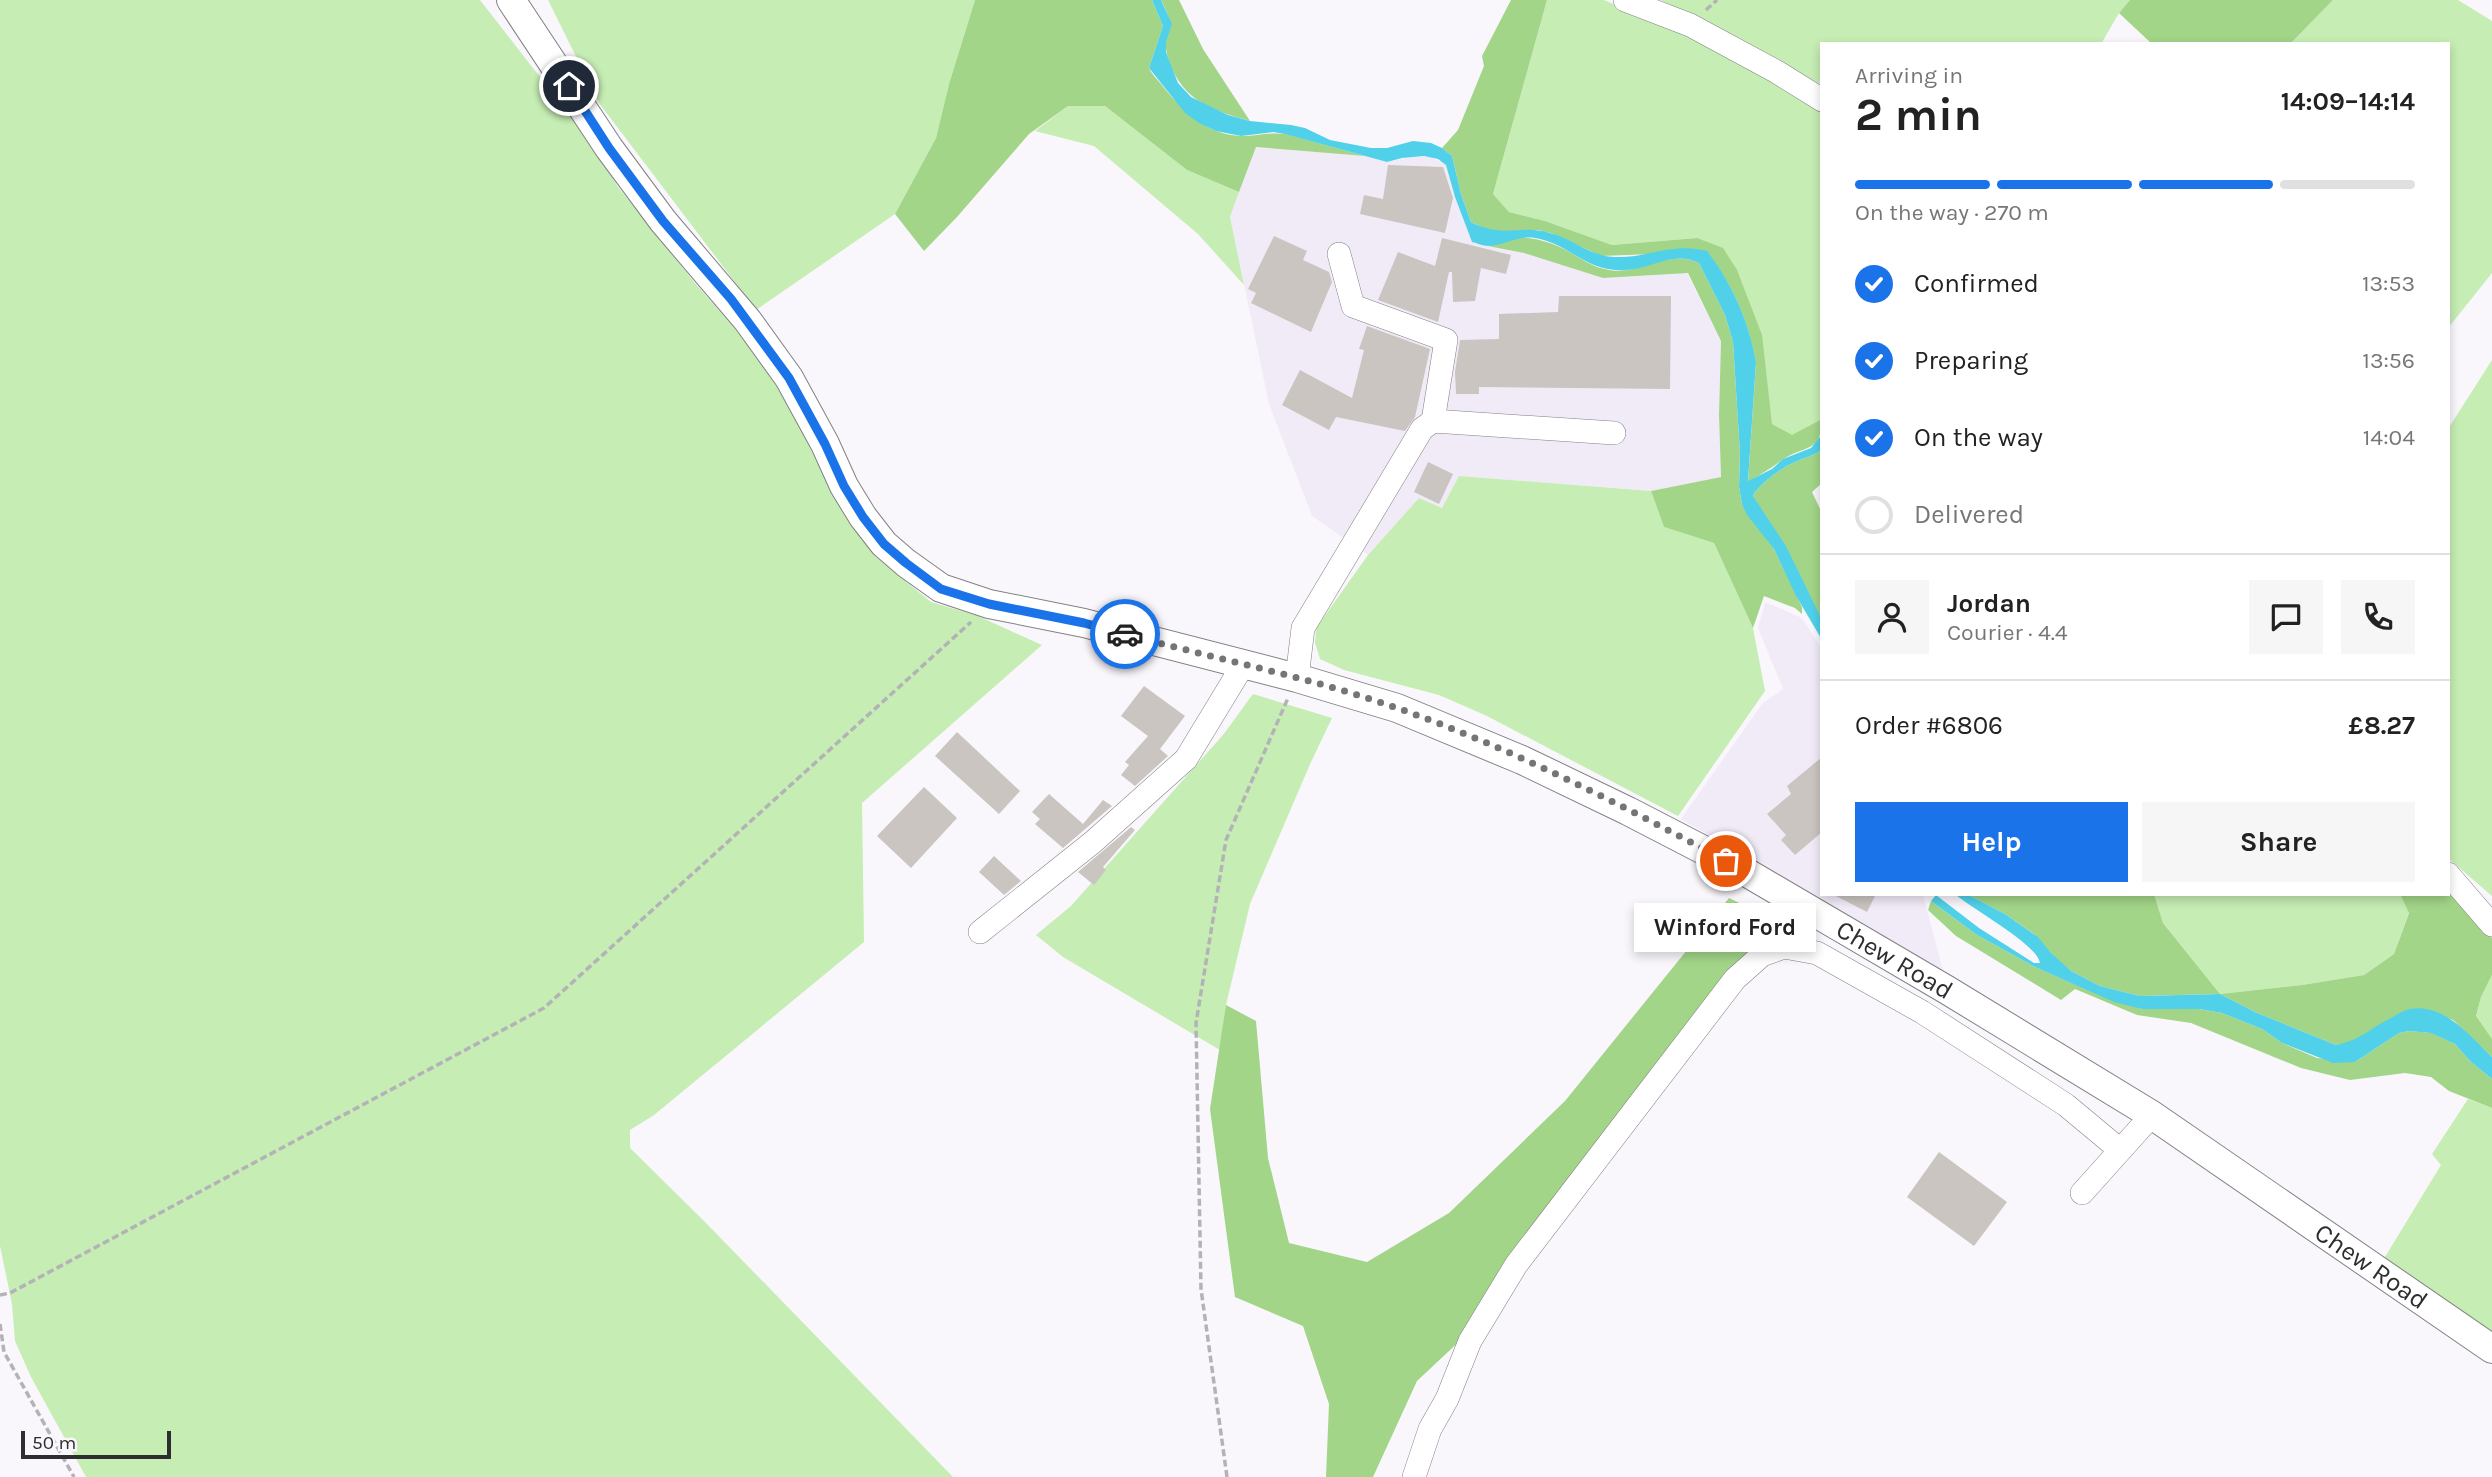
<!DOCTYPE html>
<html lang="en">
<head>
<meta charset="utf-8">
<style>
	:root { --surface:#fff; --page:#f6f6f6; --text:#222; --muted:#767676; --line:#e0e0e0; --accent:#1a73e8 }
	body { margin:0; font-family:Karla,sans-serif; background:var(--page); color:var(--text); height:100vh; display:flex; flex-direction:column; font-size:26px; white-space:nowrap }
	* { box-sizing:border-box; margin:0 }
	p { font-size:23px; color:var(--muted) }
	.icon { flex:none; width:38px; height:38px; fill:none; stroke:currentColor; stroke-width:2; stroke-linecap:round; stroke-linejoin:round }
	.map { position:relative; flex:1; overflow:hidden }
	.side { position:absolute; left:1820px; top:42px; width:630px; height:854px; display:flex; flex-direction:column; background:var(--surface); border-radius:0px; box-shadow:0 4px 10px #0003 }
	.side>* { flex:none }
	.scale { position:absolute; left:21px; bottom:18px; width:150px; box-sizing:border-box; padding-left:7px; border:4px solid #2e2d2f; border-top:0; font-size:19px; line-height:24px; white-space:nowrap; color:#2e2d2f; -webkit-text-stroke:5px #f9f7fc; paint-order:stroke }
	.pin { position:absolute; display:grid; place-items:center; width:60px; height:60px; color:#fff; margin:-30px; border:4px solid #fff; border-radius:50%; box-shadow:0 2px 7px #0007 }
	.courier { position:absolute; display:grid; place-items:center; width:70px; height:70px; margin:-35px; border:5px solid #1a73e8; border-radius:50%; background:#fff; color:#222; box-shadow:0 2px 9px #0007 }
	.bubble { position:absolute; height:49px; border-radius:0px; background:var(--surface); box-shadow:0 4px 10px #0003; font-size:23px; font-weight:700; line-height:49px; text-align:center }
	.summary em { font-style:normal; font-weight:700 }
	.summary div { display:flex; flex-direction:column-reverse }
	.summary { display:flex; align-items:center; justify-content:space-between; height:119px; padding:0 35px }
	h1 { font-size:46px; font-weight:700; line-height:52px }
	.bar { display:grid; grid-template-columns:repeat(4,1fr); gap:10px 7px; align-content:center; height:84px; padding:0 35px }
	.bar i { height:9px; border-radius:5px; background:var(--line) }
	.bar .selected { background:var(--accent) }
	.bar p { grid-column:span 4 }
	.line { display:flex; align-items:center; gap:18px; padding:0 35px; border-top:2px solid var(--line) }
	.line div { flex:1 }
	.round { display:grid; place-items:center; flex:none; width:74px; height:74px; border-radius:0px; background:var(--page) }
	ol { padding:0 35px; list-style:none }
	li { display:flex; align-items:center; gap:21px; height:77px }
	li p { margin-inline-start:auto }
	li .icon { padding:7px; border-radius:50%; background:var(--accent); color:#fff; stroke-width:4 }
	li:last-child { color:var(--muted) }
	li i { width:38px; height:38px; border:4px solid var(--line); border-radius:50% }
	.primary-button { display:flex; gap:14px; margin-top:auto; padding:14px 35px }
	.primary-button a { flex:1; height:80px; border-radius:0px; background:var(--accent); color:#fff; font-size:28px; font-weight:700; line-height:80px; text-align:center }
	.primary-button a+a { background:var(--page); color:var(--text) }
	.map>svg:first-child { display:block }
	.built { fill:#f1ebf8 }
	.green { fill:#c6edb3 }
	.forest { fill:#a2d588 }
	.water { fill:#50d1e9 }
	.building { fill:#cac5c1 }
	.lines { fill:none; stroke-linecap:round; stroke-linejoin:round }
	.minor-casing { stroke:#828085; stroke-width:24 }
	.major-casing { stroke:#828085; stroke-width:30 }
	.path { stroke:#b3b2b6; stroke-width:3.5; stroke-dasharray:7 3.5; stroke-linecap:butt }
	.minor { stroke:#fff; stroke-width:23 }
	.major { stroke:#fff; stroke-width:28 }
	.done { stroke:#757477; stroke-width:7; stroke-dasharray:0 12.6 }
	.route { stroke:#1a73e8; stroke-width:9 }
	.labels { text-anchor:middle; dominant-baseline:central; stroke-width:5; stroke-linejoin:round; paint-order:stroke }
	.street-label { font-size:26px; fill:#2e2d2f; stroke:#f9f7fc }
</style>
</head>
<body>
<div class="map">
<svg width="2492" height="1477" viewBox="0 0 2492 1477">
	<rect width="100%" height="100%" fill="#f9f7fc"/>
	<!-- built -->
	<g class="built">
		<path d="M1255,147l110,9 22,6 24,-5h19l16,7 9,33 17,45 52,11 79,25 84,-5 34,68 -2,74 2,62 -70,14 -192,-15 -17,32 -23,-10 -51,57 -56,-39 -43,-112 -39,-187z"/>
		<path d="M1765,602l37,16 20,31v245h101l20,77 -262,-152 81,-115 21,-15 -25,-61z"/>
	</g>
	<!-- green -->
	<g class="green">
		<path d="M0,0h480l109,140 29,47 77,96 55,63 38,57 43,87 45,67 55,45 47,14 64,29 -180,158 2,139 -210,173 -24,15v18l75,74 248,255h-867l-55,-100 -16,-36 -3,-37 -12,-58z"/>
		<path d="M548,0h427l-26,84 -13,54 -41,76 -139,96 -157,-207z"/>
		<path d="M1547,0h57l83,35 87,47 48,30v307l-30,17 -20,-12 -6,-42 -69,-144 -85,7 -67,-24 -36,-9 -16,-18z"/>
		<path d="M1660,0h470l-11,13 -18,31h-279v41l-112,-61z"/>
		<path d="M2333,0h125l34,21v252l-44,55v-284h-158z"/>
		<path d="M1068,106h37l82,64 52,22 -9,25 14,68 -46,-51 -104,-88 -59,-15z"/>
		<path d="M2492,360v536l-44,-38v-429z"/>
		<path d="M1459,476l192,15 13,36 50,16 39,85 12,63 -87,125 -191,-100 -48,-21 -95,-25 -24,-11 -5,-16 1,-15 52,-73 51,-57 23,10z"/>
		<path d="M1253,694l79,24 -21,44 -61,142 -24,101 -6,45 -157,-93 -27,-22 35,-29 152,-171z"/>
		<path d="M2154,894h246l9,18 -15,42 -30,21 -62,10 -82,9 -57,-71z"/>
		<path d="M2492,975v64l-16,-22 5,-20z"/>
		<path d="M2468,1099l24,9v228l-105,-73 -2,-6 56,-92 -9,-11z"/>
	</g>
	<!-- forest -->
	<g class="forest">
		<path d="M975,0h177l11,26 -14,42c3,7 11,14 16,21 21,25 43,46 77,47 15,0 28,-4 44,-2l79,22 -109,-9 -17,45 -52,-22 -82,-64h-37l-39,28 -72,83 -33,34 -29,-37 41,-76 13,-54z"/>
		<path d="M1161,0h18l24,49 47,72c-36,-10 -67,-20 -80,-58 -2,-6 -4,-10 -4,-16 0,-26 10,-18 -5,-47z"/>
		<path d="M1511,0h36l-54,194 16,18 36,9 67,24 85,-7 26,10 14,22 25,65 10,89 20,11 30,-16c0,34 -18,26 -40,41 -11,8 -22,15 -34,22l8,-120c-7,-40 -23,-78 -49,-110l-106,4 -50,-23 -13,-3 -36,2 -16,-3 -15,-7 -10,-28 -9,-38 -10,-8 16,-18 26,-64 -2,-10z"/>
		<path d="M2130,0h203l-43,44h-138l-33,-31z"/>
		<path d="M1519,237c17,1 32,5 47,13 15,8 25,17 43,20 32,5 61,-22 90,-7l26,52 8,27 7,111 -1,34 3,17 32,45 28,58v7l-7,-6 -31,-12 -11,32 -39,-85 -50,-16 -13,-36 70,-14 -2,-62 2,-74 -33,-68 -85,5 -79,-25 -36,-7z"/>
		<path d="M1822,450v33l-10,9 10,21v107l-69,-124c3,-9 28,-28 38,-32 11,-6 20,-7 31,-14z"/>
		<path d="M2448,885l44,53v37l-11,22 -5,19 16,23v18l-39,-37 -32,-11 -13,1 -59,33 -13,2 -81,-33 -35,-18 -80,2 -40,-10 -29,-15 -15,-12 -22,-25 -29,-20 -38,-20h187l9,29 57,71 82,-9 62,-10 30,-21 15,-41 -9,-19h48z"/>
		<path d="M1729,898l46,22 -293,400 -65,61 -44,96h-47l3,-73 -26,-78 -68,-29 -25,-188 16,-104 30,16 12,137 21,85 78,19 82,-49 116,-112z"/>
		<path d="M1931,901l46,34 58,32 55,24 52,18h57l23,4 40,16 20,14 35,15 38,4 44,-29 10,-2 23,2 23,11 15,17 22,18v29l-43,-17 -18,-14 -26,-4 -55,7 -49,-12 -110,-45 -54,-8 -62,-26 -14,11 -105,-64 -28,-26z"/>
	</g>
	<!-- water -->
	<g class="water">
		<path d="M1152,0h9l11,24 -6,18v10l12,31 13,14 37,18 22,6 41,4 14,3 25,12 41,8h16l26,-7 18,2 11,5 10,8 9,38 10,28c33,17 50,2 79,11 24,6 40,24 66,24 33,1 55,-15 91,-6 25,32 42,71 49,111l-8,119 24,-12 11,-10 28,-11 11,-14v16c-11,7 -20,8 -31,14 -10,4 -35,23 -38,32l33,50 36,74v20l-27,-46 -21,-45 -27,-34 -5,-11 -3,-17 1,-34 -7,-111 -8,-27 -26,-52c-26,-13 -47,6 -73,7 -40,3 -55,-26 -91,-32 -17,-3 -31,8 -47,8 -5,0 -11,-3 -16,-4l-17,-45 -9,-32 -8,-6 -14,-3 -22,2 -15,4 -102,-28 -12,-2 -32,4 -25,-5 -17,-8 -14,-10 -36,-45 14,-42z"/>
		<path d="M1955,894h12l38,20 33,23 13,16 20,18 29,15 40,10 80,-2 35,18 81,33c17,-3 30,-12 44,-21 9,-4 20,-13 30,-15 34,-6 60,27 82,48v22l-22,-18 -15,-17 -24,-11 -22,-2 -10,2 -44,29 -22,1 -51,-20 -20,-14 -40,-16 -23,-4h-57l-28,-7 -79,-35 -58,-32 -46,-34 5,-6 43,33 55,35h6c-4,-20 -67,-53 -85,-69z"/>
	</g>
	<!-- building -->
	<g class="building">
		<path d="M1388,165l55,2 10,31 -8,35 -85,-19 4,-19 19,4z"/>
		<path d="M1274,236l33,15 -4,9 26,12 3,10 -21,50 -60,-29 5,-10 -8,-4z"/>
		<path d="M1442,238l69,17 -5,19 -25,-6 -6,33 -22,1 -1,-30h-3l-11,50 -60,-22 20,-48 37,14z"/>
		<path d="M1559,296h112l-1,93 -191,-2v7h-23l-1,-22 5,-32 39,-1v-25l59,-2z"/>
		<path d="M1367,326l63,23 -15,68 -10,14 -69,-14 -7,13 -47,-25 18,-35 52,28 12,-48 -5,-1z"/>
		<path d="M1428,462l25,12 -14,30 -25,-12z"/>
		<path d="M1144,686l41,30 -25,33 8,7 -33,30 -14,-11 8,-10 -4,-3 23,-26 -27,-20z"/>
		<path d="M957,732l63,59 -21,23 -64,-58z"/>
		<path d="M1822,757v75l-27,23 -14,-15 5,-5 -19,-21 24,-20 -4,-8z"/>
		<path d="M924,787l33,31 -46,50 -34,-32z"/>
		<path d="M1049,794l34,30 20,-24 9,6 -49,42 -28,-24 5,-5 -8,-7z"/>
		<path d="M1131,827l4,3 -32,37 3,3 -12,15 -16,-13z"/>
		<path d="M994,856l27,25 -17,14 -25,-23z"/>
		<path d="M1832,894h44l-9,18z"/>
		<path d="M1939,1152l68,50 -33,44 -67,-49z"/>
	</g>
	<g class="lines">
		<defs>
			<g id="minor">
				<path d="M1625,0l65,25 87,47 45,28"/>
				<path d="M1339,254l14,52 93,34 -13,81"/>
				<path d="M1297,678l6,-50 119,-199 11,-8 181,12"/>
				<path d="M2448,874l44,51"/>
				<path d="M980,932l113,-90 93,-83 57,-94"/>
				<path d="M2082,1193l70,-78"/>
				<path d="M1414,1477l16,-48 17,-30 23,-58 46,-76 219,-286 27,-24 22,-8 33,6 105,59 144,93 54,45"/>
			</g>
			<g id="major">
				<path id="s1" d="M511,0l98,148 54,73 85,100 41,57 36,66 19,42 19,31 21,27 22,19 35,25 48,16 95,19 213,55 100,30 125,52 106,51 116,60 203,119 205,125 340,234"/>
			</g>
		</defs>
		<!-- minor casing -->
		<use href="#minor" class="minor-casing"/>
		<!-- major casing -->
		<use href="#major" class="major-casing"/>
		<!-- path -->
		<g class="path">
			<path d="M1706,10l11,-10"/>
			<path d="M0,1295l10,-2 534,-285 427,-386"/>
			<path d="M0,1324l4,28 70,125"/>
			<path d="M1227,1477l-26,-188 -5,-266 30,-183 62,-142"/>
		</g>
		<!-- minor -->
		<use href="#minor" class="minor"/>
		<!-- major -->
		<use href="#major" class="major"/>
	</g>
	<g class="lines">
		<!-- done -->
		<path class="done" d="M1125,634c91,25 184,43 272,74 114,40 223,96 329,153"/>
		<!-- route -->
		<path class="route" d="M569,86l40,62 54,73 68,78 58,79 36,66 19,42 19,31 21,27 22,19 35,26 48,15 95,19 41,11"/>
	</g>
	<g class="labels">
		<!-- street labels -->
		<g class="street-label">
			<text stroke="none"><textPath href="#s1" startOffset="1764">Chew Road</textPath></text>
			<text stroke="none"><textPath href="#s1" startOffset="2331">Chew Road</textPath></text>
		</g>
	</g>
</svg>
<div class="scale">50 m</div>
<div class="pin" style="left:1726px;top:861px;background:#ea580c"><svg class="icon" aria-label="bag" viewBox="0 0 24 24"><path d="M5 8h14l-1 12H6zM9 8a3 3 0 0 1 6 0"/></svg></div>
<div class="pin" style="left:569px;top:86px;background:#1f2937"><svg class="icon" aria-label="home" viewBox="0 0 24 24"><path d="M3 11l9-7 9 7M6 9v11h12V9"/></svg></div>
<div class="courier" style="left:1125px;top:634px"><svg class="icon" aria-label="car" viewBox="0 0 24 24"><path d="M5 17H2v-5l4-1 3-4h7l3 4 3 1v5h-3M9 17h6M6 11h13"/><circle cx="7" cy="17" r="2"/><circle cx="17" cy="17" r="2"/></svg></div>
<div class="bubble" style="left:1634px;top:903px;width:182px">Winford Ford</div>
<section class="side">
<div class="summary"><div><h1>2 min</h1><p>Arriving in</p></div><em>14:09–14:14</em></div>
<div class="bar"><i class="selected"></i><i class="selected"></i><i class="selected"></i><i></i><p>On the way · 270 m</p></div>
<ol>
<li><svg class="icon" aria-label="check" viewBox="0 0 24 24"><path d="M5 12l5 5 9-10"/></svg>Confirmed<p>13:53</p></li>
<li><svg class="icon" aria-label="check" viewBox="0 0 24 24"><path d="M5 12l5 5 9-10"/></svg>Preparing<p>13:56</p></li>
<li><svg class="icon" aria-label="check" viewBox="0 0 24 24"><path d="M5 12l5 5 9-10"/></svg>On the way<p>14:04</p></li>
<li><i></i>Delivered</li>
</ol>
<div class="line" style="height:126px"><a class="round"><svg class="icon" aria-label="person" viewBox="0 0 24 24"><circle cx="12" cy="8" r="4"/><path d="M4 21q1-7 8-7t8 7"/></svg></a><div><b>Jordan</b><p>Courier · 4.4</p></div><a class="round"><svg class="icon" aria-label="chat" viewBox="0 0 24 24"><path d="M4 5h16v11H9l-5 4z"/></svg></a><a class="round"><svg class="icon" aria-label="phone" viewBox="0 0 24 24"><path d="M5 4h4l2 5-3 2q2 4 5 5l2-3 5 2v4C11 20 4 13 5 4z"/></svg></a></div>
<div class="line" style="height:91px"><div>Order #6806</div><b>£8.27</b></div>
<div class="primary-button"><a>Help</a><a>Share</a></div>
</section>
</div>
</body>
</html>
